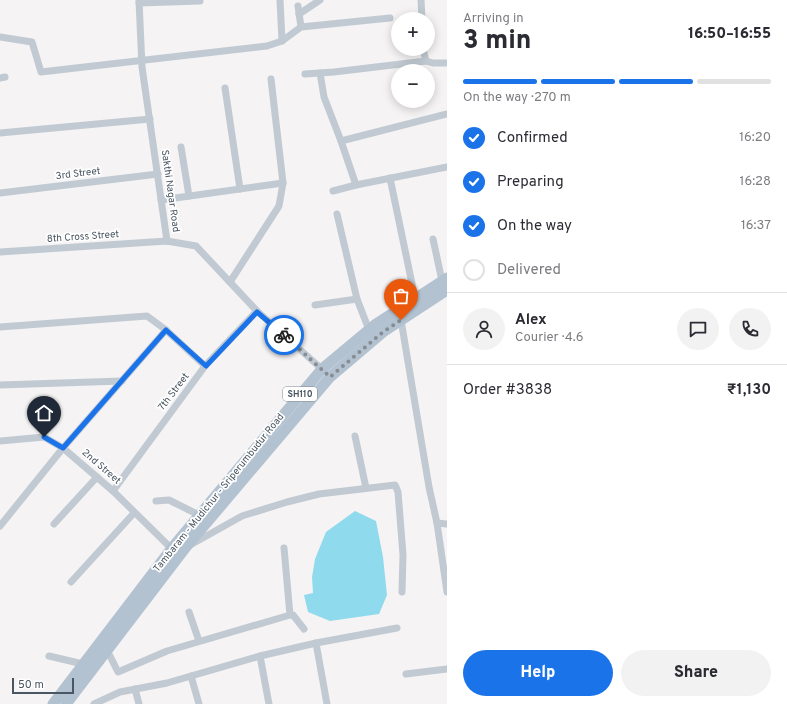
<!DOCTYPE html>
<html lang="en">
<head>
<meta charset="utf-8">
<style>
	:root { --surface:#fff; --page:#f2f2f3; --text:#2b2b33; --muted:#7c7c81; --line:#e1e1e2; --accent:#1a73e8 }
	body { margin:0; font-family:Overpass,sans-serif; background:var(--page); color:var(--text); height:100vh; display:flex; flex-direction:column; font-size:15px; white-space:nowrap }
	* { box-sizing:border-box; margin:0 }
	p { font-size:13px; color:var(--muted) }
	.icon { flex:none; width:22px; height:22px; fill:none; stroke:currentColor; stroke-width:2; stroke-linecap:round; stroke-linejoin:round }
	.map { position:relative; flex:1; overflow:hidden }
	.panel { display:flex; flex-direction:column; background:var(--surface); width:340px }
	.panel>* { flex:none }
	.controls { position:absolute; left:391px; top:12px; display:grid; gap:8px }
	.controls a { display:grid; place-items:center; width:44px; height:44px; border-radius:50%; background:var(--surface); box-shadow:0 2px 10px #0003; font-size:20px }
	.scale { position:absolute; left:12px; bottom:10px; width:62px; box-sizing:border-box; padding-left:4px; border:2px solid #4a5661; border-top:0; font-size:11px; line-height:14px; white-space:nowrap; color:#4a5661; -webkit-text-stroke:3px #fff; paint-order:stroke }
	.pin { position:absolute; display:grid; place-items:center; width:34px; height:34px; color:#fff; margin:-41px -17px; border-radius:50% 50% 50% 0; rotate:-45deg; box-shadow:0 0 4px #0007 }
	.pin .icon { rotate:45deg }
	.courier { position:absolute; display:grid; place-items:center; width:40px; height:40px; margin:-20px; border:3px solid #1a73e8; border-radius:50%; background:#fff; color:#222; box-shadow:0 1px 5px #0007 }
	.overview em { font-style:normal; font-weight:800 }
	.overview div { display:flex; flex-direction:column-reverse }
	.overview { display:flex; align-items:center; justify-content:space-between; height:68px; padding:0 16px }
	h1 { font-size:26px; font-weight:800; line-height:30px }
	.bar { display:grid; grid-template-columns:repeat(4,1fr); gap:6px 4px; align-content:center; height:48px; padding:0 16px }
	.bar i { height:5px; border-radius:3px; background:var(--line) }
	.bar .on { background:var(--accent) }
	.bar p { grid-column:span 4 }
	.line { display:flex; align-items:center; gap:10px; padding:0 16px; border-top:1px solid var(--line) }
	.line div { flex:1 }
	.round { display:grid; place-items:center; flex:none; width:42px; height:42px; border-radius:21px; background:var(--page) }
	ol { padding:0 16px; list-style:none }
	li { display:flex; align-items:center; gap:12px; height:44px }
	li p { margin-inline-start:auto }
	li .icon { padding:4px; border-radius:50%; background:var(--accent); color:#fff; stroke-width:4 }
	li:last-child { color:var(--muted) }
	li i { width:22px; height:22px; border:2px solid var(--line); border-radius:50% }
	.button { display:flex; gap:8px; margin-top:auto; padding:8px 16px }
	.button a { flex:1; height:46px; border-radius:24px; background:var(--accent); color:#fff; font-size:16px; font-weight:800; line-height:46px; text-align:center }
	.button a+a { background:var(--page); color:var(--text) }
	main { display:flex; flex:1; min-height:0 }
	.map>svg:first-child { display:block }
	.water { fill:#90daee }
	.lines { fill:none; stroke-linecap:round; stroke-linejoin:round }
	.street { stroke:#c1cad2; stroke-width:7 }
	.primary { stroke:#b3c2d1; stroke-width:11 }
	.done { stroke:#868d94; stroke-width:4; stroke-dasharray:0 7.2 }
	.route { stroke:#1a73e8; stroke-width:5 }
	.labels { text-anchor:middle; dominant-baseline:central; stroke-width:3.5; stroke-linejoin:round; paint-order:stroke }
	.shield { fill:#fff; stroke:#808990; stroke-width:1 }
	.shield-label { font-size:9px; font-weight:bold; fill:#4a5661 }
	.street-label { font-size:10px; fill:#4a5661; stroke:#fff }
</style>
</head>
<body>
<main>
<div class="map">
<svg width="447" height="704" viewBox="0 0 447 704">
	<rect width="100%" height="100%" fill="#f5f3f3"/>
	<!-- water -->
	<path class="water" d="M355,511l21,10 7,36 4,38 -8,19 -49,7 -22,-9 -4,-17 9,-2 -1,-16 3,-18 11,-27z"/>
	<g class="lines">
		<!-- street -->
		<g class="street">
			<path d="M139,0l3,67 25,174"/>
			<path d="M280,0l2,41"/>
			<path d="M421,0l1,19"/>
			<path d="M139,3l61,-2"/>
			<path d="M299,14l21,-14"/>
			<path d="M301,27l89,-9"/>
			<path d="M0,37l32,5 9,30 226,-26 15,-5 19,-14 -3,-21"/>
			<path d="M423,49l3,12 7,2h14"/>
			<path d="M320,73l4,24 17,44"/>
			<path d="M305,74l29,-2 92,-11"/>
			<path d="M0,78l5,-1"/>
			<path d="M225,88l15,101"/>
			<path d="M447,114l-106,27 15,44 91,-18"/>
			<path d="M0,133l150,-14"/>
			<path d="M181,147l8,49"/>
			<path d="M390,178l25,120"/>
			<path d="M333,191l23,-6"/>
			<path d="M0,193l158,-19"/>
			<path d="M161,200l122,-17 -12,-104"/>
			<path d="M337,214l20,85 12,31"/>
			<path d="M433,239l9,42"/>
			<path d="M0,252l167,-11 29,5 61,65 67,60"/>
			<path d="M230,282l49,-76 4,-23"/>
			<path d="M315,305l42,-6"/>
			<path d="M401,320l28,167 8,36 10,69"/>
			<path d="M0,327l147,-11 19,14 39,36"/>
			<path d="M0,385l122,-4"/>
			<path d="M355,436l11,52"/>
			<path d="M0,441l44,-4 19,11 50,43 61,60"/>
			<path d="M113,491l92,-125 52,-55"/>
			<path d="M156,501l13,-1 30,15"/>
			<path d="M437,523l10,1"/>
			<path d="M54,524l43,-47"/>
			<path d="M0,526l63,-78 103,-118"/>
			<path d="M192,544l50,-28 45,-14 32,-8 76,-9 3,7 5,63 -1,37"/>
			<path d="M284,548l6,67"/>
			<path d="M71,582l63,-69"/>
			<path d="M189,612l10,29"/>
			<path d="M316,643l81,-15"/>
			<path d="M107,650l11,22 49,-21 123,-36h3l11,14"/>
			<path d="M49,656l34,8"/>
			<path d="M260,656l9,48"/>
			<path d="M406,674l41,-5"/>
			<path d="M191,676l8,28"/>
			<path d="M135,689l4,15"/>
			<path d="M94,704l26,-12 47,-9 93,-27 56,-13 11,61"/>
		</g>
		<!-- primary -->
		<g class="primary">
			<path d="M53,704l119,-156 150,-179 54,-45 71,-46"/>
			<path d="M66,704l120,-157 144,-170 53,-45 64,-42"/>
		</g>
	</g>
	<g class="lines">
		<!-- done -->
		<path class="done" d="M284,335l46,42 53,-45 18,-12"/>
		<!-- route -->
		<path class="route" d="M44,437l19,11 103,-118 40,36 51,-54 27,23"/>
	</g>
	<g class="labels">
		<!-- shield labels -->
		<rect class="shield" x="283" y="387" width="34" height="14" rx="3"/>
		<g class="shield-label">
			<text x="300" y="394">SH110</text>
		</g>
		<!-- street labels -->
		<g class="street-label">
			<text transform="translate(78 174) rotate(-7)">3rd Street</text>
			<text transform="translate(170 191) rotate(82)">Sakthi Nagar Road</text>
			<text transform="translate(83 237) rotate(-4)">8th Cross Street</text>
			<text transform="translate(174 392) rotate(-53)">7th Street</text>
			<text transform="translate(101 467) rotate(41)">2nd Street</text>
			<text transform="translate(219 493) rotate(-51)">Tambaram - Mudichur - Sriperumbudur Road</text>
		</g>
	</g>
</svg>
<div class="controls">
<a>+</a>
<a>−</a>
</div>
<div class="scale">50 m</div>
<div class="pin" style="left:401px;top:320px;background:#ea580c"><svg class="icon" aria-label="bag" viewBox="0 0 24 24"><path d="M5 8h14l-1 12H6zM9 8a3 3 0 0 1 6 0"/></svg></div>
<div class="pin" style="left:44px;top:437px;background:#1f2937"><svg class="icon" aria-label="home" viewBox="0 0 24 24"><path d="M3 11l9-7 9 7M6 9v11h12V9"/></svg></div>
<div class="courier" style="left:284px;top:335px"><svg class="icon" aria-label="bike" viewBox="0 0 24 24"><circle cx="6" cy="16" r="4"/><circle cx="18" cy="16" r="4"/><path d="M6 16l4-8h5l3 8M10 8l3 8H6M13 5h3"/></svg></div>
</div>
<section class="panel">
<div class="overview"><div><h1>3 min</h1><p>Arriving in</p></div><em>16:50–16:55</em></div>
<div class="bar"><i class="on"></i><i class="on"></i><i class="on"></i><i></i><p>On the way · 270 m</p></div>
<ol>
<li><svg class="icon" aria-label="check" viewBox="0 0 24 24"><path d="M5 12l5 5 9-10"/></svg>Confirmed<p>16:20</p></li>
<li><svg class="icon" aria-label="check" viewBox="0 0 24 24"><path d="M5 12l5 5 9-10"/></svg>Preparing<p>16:28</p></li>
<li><svg class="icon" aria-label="check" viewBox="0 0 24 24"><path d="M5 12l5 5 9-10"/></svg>On the way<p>16:37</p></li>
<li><i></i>Delivered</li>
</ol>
<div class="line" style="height:72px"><a class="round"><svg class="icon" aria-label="person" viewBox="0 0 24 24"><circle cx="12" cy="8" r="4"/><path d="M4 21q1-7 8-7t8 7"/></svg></a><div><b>Alex</b><p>Courier · 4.6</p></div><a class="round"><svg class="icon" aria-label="chat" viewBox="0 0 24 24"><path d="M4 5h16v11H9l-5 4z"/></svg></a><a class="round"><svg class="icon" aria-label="phone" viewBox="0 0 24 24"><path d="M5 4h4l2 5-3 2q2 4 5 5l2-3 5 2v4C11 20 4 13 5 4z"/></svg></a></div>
<div class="line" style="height:52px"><div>Order #3838</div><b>₹1,130</b></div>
<div class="button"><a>Help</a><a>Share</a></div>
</section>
</main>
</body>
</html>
